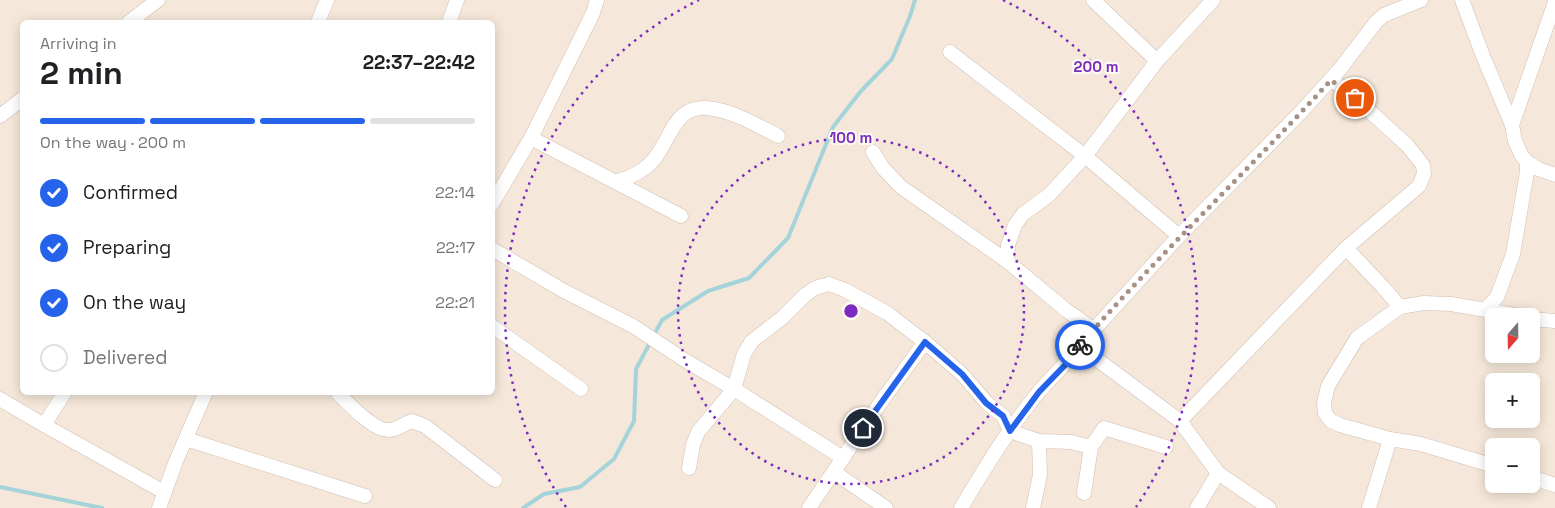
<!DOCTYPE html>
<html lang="en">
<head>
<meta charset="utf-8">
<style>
	:root { --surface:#fff; --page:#f6f6f6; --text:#202124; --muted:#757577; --line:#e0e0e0; --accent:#2563eb }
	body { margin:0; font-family:"Space Grotesk",sans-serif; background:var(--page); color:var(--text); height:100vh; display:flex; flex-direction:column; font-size:19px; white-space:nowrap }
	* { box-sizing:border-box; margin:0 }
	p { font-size:16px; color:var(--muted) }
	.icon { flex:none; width:28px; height:28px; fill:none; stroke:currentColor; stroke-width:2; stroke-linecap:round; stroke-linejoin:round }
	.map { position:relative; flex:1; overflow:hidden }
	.panel { position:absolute; left:20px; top:20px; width:475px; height:375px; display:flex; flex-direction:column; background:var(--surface); border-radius:8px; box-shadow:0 2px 12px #0003 }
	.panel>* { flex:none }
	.needle { width:32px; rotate:200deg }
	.tools { position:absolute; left:1485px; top:308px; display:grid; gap:10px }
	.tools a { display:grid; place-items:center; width:55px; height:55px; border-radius:8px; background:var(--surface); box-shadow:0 2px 12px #0003; font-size:25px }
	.pin { position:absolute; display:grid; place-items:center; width:42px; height:42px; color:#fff; margin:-21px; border:2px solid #fff; border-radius:50%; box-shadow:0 1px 5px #0007 }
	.courier { position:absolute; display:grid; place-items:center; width:50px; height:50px; margin:-25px; border:4px solid #2563eb; border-radius:50%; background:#fff; color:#222; box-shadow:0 1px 6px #0007 }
	.overview em { font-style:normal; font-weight:700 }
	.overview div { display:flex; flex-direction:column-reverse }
	.overview { display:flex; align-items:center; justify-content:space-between; height:85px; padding:0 20px }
	h1 { font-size:32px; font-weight:700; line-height:38px }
	.bar { display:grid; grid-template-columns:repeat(4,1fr); gap:8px 5px; align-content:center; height:60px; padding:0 20px }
	.bar i { height:6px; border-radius:4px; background:var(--line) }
	.bar .selected { background:var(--accent) }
	.bar p { grid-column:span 4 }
	ol { padding:0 20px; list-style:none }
	li { display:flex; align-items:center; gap:15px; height:55px }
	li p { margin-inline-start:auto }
	li .icon { padding:5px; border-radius:50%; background:var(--accent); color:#fff; stroke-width:4 }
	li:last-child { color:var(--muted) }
	li i { width:28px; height:28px; border:2px solid var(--line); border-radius:50% }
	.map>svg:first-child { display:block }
	.residential { fill:#f5e8da; fill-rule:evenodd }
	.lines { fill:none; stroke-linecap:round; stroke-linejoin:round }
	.stream { stroke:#a5d3da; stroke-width:4 }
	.street-casing { stroke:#d1beb0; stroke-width:15 }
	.street { stroke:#fff; stroke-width:14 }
	.done { stroke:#a89285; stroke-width:5; stroke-dasharray:0 9 }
	.route { stroke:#2563eb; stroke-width:6 }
	.ring { fill:none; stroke:#7b2cbf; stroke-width:2.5; stroke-dasharray:2.5 5 }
	.centre { fill:#7b2cbf; stroke:#fffaf3; stroke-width:2.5 }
	.ring-label { font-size:15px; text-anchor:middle; font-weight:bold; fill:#7b2cbf; stroke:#fffaf3; stroke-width:4; stroke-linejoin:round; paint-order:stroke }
</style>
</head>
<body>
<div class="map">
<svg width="1555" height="508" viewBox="0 0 1555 508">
	<rect width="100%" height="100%" fill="#fdf6ec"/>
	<!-- residential -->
	<path class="residential" d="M0,0h1555v508h-1555zM22,22h470v370h-470zM1494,316h37v38h-37zM1494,381h37v38h-37zM1494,446h37v38h-37z"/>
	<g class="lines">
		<!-- stream -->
		<g class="stream">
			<path d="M0,487l102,21"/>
			<path d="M523,508l21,-14 36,-7 34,-28 20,-38 2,-52 26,-49 46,-29 41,-13 39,-40 45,-111 28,-36 31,-32 18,-43 5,-16"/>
		</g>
		<defs>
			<g id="street">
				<path d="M1093,0l64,61"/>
				<path d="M1462,0l21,56 29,69 3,16 7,15 5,6 11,7 17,6"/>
				<path d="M129,22l29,-22"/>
				<path d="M318,22l9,-22"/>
				<path d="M449,22l8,-22"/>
				<path d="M950,52l135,104 94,80"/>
				<path d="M0,116l22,-17"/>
				<path d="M1512,125l43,-123"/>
				<path d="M531,138l150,78"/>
				<path d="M873,152l10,16 18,19 106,74 59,49 27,19"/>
				<path d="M617,181c15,-4 28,-10 38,-23 19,-25 20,-56 59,-49 23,4 44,17 64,27"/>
				<path d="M492,204l39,-66 62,-125 4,-13"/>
				<path d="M1346,248l37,39 17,20"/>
				<path d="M492,249l72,42 69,35 53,35 48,28 109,69"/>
				<path d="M1007,261l1,-16 7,-20 8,-11 26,-19 36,-39 72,-95 56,-61"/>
				<path d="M1486,309l11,-12 16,-43 14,-82v-10"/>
				<path d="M1531,319l24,2"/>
				<path d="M492,326l89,63"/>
				<path d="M1079,346l100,-110 122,-124 39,-43 36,-47 8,-7 37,-15"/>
				<path d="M337,392c11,11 37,40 53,38 7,0 15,-7 22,-9l13,5 70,54"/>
				<path d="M0,399l44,26 120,67"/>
				<path d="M1180,421l166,-173 73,-62 5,-12 -1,-9 -16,-20 -52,-47 -24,-19"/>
				<path d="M44,425l21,-33"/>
				<path d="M186,439l179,57"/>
				<path d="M1494,466l-73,-22 -31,-5 -50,-14 -9,-4 -6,-8 -1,-10 4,-17 29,-48 43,-31 24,-4 27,1 69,12"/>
				<path d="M689,468l4,-23 5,-13 36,-43 10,-35 8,-13 30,-23 23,-23 10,-7 14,-4 16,6 42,23 38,29 37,32 25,29 16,13 7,15 29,10 32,1 20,5 13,-19 62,19"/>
				<path d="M834,472l52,36"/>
				<path d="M1531,477l24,8"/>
				<path d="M1084,493l7,-46"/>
				<path d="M159,508l17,-47 30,-69"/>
				<path d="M809,508l74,-109 42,-57"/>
				<path d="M961,508c23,-39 48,-80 77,-115 14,-17 29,-29 41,-47l101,75 38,52 51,35"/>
				<path d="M1033,508l7,-33 -1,-34"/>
				<path d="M1197,508l21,-35"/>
				<path d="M1369,508l21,-69"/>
			</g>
		</defs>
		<!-- street casing -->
		<use href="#street" class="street-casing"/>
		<!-- street -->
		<use href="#street" class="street"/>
	</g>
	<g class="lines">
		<!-- done -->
		<path class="done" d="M1080,345c80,-92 169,-175 251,-265l24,18"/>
		<!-- route -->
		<path class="route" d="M863,428l62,-86 37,32 24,29 17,13 7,15 29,-39 29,-30 12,-17"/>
	</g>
	<!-- distance rings -->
	<g class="ring">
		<circle cx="851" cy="311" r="173"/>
		<path d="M566 507A346 346 0 0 1 699 0M1003 0A346 346 0 0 1 1136 507"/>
	</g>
	<circle cx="851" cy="311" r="8" class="centre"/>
	<g class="ring-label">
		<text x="1096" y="72">200 m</text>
		<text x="851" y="143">100 m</text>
	</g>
</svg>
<div class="tools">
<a><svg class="needle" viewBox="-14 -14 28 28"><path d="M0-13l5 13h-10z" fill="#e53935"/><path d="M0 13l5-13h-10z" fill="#757577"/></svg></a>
<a>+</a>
<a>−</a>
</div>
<div class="pin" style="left:1355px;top:98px;background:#ea580c"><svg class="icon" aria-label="bag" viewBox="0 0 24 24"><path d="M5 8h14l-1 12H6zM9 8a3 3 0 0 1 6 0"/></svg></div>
<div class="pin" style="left:863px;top:428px;background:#1f2937"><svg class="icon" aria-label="home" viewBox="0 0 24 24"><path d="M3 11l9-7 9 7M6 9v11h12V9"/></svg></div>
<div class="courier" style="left:1080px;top:345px"><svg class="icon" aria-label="bike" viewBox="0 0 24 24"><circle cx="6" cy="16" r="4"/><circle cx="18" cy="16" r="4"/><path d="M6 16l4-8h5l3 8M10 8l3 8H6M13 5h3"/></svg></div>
<section class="panel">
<div class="overview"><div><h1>2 min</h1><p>Arriving in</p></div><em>22:37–22:42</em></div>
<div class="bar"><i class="selected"></i><i class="selected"></i><i class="selected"></i><i></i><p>On the way · 200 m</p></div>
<ol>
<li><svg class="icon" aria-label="check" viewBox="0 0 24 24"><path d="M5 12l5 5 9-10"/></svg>Confirmed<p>22:14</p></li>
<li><svg class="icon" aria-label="check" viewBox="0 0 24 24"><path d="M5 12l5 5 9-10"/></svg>Preparing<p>22:17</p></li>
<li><svg class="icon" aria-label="check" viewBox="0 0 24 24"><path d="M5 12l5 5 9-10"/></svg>On the way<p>22:21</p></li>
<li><i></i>Delivered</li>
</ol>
</section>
</div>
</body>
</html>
